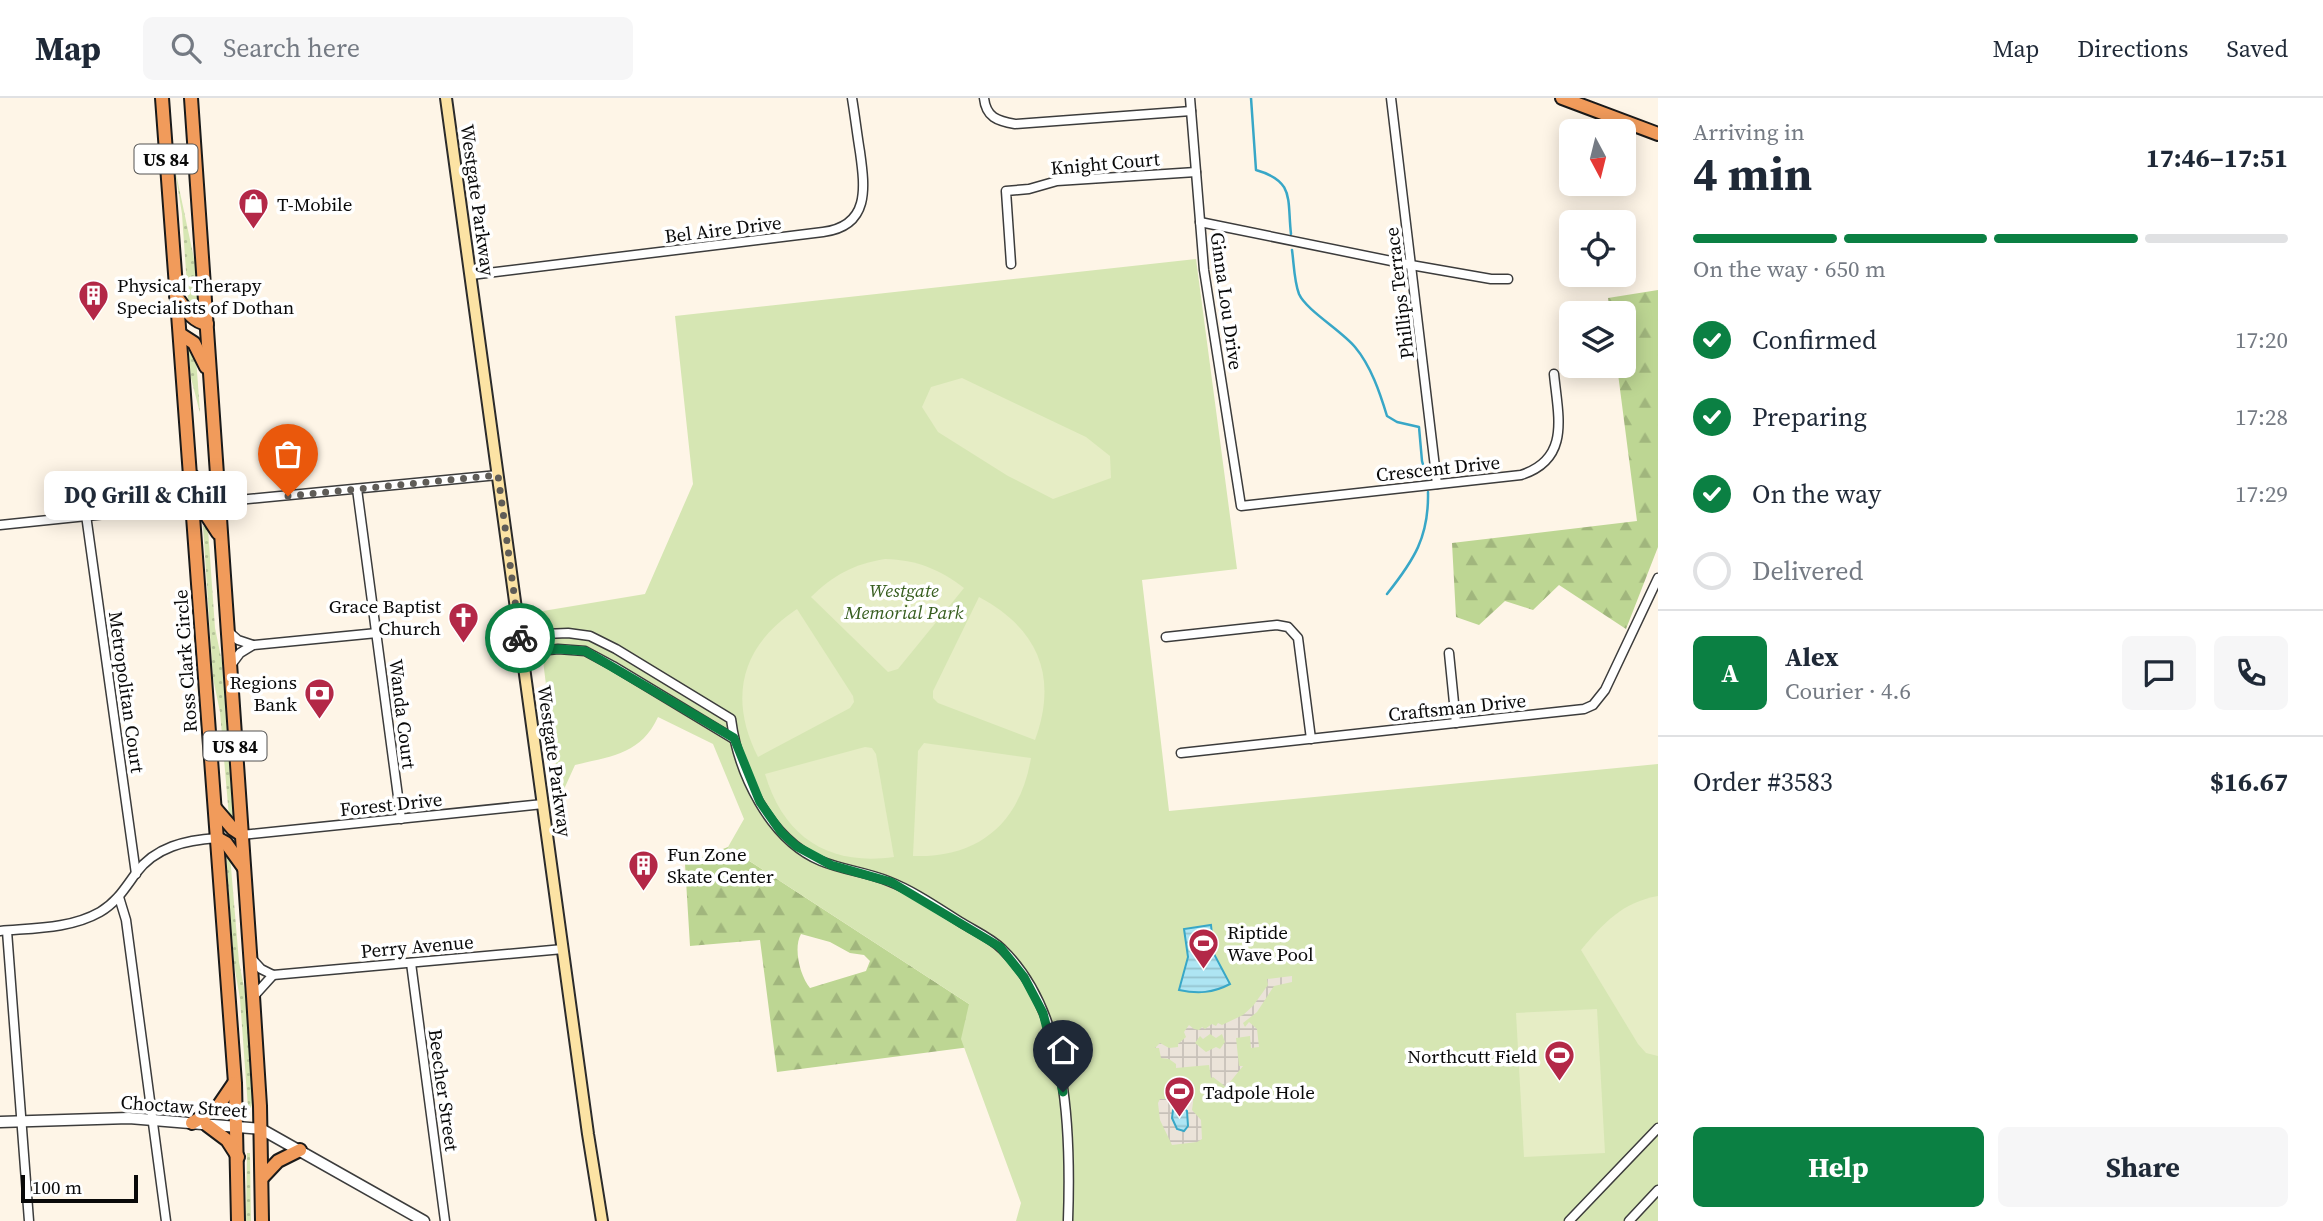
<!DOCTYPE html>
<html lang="en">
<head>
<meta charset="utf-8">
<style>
	:root { --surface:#fff; --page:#f6f6f7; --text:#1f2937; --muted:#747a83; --line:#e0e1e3; --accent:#0b8043 }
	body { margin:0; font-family:"Source Serif 4",serif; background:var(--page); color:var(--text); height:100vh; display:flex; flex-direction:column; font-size:26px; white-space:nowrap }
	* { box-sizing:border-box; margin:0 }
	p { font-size:23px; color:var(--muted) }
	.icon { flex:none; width:38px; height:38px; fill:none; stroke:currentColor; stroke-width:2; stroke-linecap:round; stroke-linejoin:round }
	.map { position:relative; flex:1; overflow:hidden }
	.drawer { display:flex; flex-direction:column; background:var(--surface); width:665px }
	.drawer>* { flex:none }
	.needle { width:46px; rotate:173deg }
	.controls { position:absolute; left:1559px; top:21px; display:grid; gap:14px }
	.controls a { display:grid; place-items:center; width:77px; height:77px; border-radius:10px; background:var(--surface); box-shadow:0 4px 18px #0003; font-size:35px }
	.scale { position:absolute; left:21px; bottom:18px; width:117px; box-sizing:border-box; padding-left:7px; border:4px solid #090909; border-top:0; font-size:19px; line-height:24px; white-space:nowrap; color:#090909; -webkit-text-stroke:5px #fff; paint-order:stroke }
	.pin { position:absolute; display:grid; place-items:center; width:60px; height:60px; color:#fff; margin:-72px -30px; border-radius:50% 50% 50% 0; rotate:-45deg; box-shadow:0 0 7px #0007 }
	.pin .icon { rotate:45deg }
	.courier { position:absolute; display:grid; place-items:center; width:70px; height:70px; margin:-35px; border:5px solid #0b8043; border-radius:50%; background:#fff; color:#222; box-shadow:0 2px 9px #0007 }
	.bubble { position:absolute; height:49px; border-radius:10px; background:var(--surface); box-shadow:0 4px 18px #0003; font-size:23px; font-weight:700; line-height:49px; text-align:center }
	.summary em { font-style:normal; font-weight:700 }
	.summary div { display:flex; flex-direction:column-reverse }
	.summary { display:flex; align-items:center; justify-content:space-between; height:119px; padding:0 35px }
	h1 { font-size:46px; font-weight:700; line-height:52px }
	.bar { display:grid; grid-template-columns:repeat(4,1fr); gap:10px 7px; align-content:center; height:84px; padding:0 35px }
	.bar i { height:9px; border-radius:5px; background:var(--line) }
	.bar .current { background:var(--accent) }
	.bar p { grid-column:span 4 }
	.line { display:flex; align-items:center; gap:18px; padding:0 35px; border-top:2px solid var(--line) }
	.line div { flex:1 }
	.round { display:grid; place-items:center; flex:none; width:74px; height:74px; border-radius:10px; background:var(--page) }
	ol { padding:0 35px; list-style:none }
	li { display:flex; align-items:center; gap:21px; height:77px }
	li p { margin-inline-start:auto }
	li .icon { padding:7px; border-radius:50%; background:var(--accent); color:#fff; stroke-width:4 }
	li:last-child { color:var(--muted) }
	li i { width:38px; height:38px; border:4px solid var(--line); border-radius:50% }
	.button { display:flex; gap:14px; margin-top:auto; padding:14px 35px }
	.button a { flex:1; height:80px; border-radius:10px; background:var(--accent); color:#fff; font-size:28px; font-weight:700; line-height:80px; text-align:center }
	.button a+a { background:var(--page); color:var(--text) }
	header { display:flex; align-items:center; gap:42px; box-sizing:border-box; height:98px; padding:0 35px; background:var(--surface); border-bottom:2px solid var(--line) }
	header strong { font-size:33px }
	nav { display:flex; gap:38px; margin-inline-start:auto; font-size:24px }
	.search { width:490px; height:63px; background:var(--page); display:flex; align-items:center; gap:18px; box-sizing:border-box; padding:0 24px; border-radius:10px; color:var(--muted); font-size:26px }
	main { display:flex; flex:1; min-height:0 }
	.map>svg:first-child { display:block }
	.grass { fill:url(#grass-dots) }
	.forest { fill:url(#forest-firs); fill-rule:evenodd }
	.park { fill:#d6e6b3 }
	.pitch { fill:#e6edc5 }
	.plaza { fill:url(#plaza-grid); fill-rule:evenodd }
	.water { fill:url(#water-rules); stroke:#38a7c7; stroke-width:2 }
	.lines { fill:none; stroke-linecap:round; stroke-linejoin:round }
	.stream { stroke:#38a7c7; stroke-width:2.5 }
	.minor-casing { stroke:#3c3c3c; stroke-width:11 }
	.tertiary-casing { stroke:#3c3c3c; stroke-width:13 }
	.secondary-casing { stroke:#2b2b2b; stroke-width:14 }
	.trunk-casing { stroke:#1a1a1a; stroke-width:16 }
	.minor { stroke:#fff; stroke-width:8 }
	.tertiary { stroke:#fff; stroke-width:10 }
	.secondary { stroke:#fce3a4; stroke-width:10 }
	.trunk { stroke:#f19b5b; stroke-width:12 }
	.done { stroke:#5f5c57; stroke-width:7; stroke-dasharray:0 12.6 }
	.route { stroke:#0b8043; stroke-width:9 }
	.labels { text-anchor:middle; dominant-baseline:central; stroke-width:7; stroke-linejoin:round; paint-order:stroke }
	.shield { fill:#fff; stroke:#535353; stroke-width:2 }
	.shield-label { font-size:18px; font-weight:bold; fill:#090909 }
	.street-label { font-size:19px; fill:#090909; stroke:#fff }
	.poi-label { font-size:19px; fill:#090909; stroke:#fff; text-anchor:start }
	.park-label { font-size:19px; font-style:italic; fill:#365d1e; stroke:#fff }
</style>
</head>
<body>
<header>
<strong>Map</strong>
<div class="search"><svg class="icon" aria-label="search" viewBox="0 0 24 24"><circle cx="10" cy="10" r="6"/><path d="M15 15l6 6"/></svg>Search here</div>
<nav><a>Map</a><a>Directions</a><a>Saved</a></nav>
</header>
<main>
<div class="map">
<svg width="1658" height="1123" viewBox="0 0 1658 1123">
	<defs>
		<pattern id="grass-dots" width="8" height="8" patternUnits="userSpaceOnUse" patternTransform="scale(1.75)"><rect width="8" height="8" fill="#d6e6b3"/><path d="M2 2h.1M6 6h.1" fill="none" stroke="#b6c499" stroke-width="1.8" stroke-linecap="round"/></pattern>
		<pattern id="forest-firs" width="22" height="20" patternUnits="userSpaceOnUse" patternTransform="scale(1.75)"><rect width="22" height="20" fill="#bdd693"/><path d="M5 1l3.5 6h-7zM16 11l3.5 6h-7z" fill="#a1b67d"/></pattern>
		<pattern id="plaza-grid" width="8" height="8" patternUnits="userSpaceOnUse" patternTransform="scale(1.75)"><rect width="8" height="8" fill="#ebe3d9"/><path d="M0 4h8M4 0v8" fill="none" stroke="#c8c1b9"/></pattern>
		<pattern id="water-rules" width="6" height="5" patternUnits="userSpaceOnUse" patternTransform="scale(1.75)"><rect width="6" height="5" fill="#aee5f3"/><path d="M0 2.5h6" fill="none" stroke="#94c3cf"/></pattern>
	</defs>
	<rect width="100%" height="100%" fill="#fef5e7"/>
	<!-- grass -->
	<g class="grass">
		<path d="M174,66l22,104 3,44 -6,-1 -5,-11 -6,-86z"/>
		<path d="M193,250l3,9 4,56 -9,-35 -3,-28z"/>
		<path d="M203,428h4l1,3 7,99 7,34 11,154 -4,1 -9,-105 -7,-34z"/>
		<path d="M230,757l9,107 7,35 7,100 -2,11h-3l-8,-109 -6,-35 -8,-108z"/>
		<path d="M247,1055h3l1,68h-5z"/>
	</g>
	<!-- forest -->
	<g class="forest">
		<path d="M1658,192v257l-32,82 -67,-44 -26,25 -28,-9 -26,24 -23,-8 -4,-74 185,-22 -20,-155h7v-53h-14l-2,-15z"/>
		<path d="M728,749l241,157 1,43 -193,25 -17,-132 -70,6 -5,-82zM801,836l29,8 20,11 14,2 6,6 -4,10 -56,17c-10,-12 -17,-40 -9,-54z"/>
	</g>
	<!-- park -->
	<path class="park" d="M1196,161l41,310 -95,11 27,231 489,-47v457h-642l5,-18 -60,-164 8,-35 -241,-157 16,-28 -31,-75 -55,-27c-17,37 -46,39 -83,48l-15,33 -23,-186 108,-18 48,-110 -18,-168z"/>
	<!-- pitch -->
	<g class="pitch">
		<path d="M962,280l124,59 24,19 1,22 -58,21 -45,-23 -70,-44 -16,-25 9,-20z"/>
		<path d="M885,461c32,1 54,10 79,29l-66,81 -10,3 -77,-75c22,-22 43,-33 74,-38z"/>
		<path d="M979,499c60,32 79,80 56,143l-97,-37 -5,-5v-7z"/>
		<path d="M797,511l56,87 1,6 -4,6 -92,49c-30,-59 -17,-111 39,-148z"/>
		<path d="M924,645l107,15c-11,65 -52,100 -118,98l5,-105z"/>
		<path d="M865,649l7,1 4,6 18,103c-65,9 -110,-19 -129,-83z"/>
		<path d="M1658,798v160l-12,-3 -8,-9 -57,-94c22,-27 42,-48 77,-54z"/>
		<path d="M1597,911l8,144 -81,4 -8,-144z"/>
	</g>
	<!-- plaza -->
	<g class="plaza">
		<path d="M1292,878v6l-18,4 -17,26 -14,11 2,4 4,-5 8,7 2,18 -8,1 -1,-12 -14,2 3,28h4l-17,21 -13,-10 -2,1 -2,-13 -33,3v-4l-7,-5 -8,-1 -2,-10h-4l5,-5 9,5 9,-1v-3l8,-7 -2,-5 5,-7 5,4 5,1 3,-3 3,2 7,-5 4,2 2,-3 4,2 21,-10 10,-9 15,-21 -1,-6zM1210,936l6,4 6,-4 3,8 -5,7 -4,-2 -10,5 -11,-9 5,-7 3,3z"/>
		<path d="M1188,993l6,3 -2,16 9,10 1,19 -5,3 -25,3 -12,-25 -2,-17 2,-4h10l7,-7z"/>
	</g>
	<!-- water -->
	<g class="water">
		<path d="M1211,827l3,29 16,30c-17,9 -32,10 -51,6l9,-33 -4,-28z"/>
		<path d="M1180,1008l7,5 1,15 -4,5 -7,-2 -5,-11 1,-8z"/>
	</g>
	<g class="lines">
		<!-- stream -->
		<g class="stream">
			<path d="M1251,0l5,72c39,11 31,29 35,64"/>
			<path d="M1292,152c2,14 2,31 7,44 7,16 43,37 56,53 16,19 25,46 32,69l10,6 22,5 3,34 5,18"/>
			<path d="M1387,496c27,-34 42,-57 41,-102"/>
		</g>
		<defs>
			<g id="minor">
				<path d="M984,0c2,19 13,23 31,26l176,-13"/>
				<path d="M1190,0l14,172 37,236 280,-31c50,-16 37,-59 33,-101"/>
				<path d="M1391,0l46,386"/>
				<path d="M1200,124l211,43 80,14h17"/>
				<path d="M1011,166l-5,-73 23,-2 28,-8 139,-9"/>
				<path d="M471,177l352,-43c47,-6 42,-44 37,-80 -3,-18 -5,-36 -8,-54"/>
				<path d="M357,391l44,330"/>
				<path d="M218,404l280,-27"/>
				<path d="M86,417l50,359"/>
				<path d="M0,427l193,-20"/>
				<path d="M229,534l9,8 15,5"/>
				<path d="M520,537l48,-2 22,3 26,13 115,70c7,54 38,120 90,142 22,9 45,11 67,20 26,10 50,27 74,42 13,8 29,15 40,26 67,64 69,186 66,272"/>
				<path d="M1166,539l111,-12 11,2 10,11 13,101"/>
				<path d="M522,555l36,-4 27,2 28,15 121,73"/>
				<path d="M1449,555l7,70"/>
				<path d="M231,567l9,-12 13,-8 124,-12"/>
				<path d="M1181,655l403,-44 9,-4 12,-15 53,-112"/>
				<path d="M242,737l301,-31"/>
				<path d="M119,799l7,23 40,301"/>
				<path d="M0,833c33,-3 70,-2 100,-19 17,-10 25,-24 36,-39 19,-26 50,-33 81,-35"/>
				<path d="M7,833l22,290"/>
				<path d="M251,860l10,11 12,6 290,-26"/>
				<path d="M411,865l34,258"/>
				<path d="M254,898l19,-21"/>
				<path d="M1569,1123l89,-93"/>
				<path d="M1629,1123l29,-31"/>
			</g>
			<path id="tertiary" d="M0,1024l129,-4 132,11 163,92"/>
			<path id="secondary" d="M446,0l142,1036 14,87"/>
			<g id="trunk">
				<path d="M162,0l73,985 3,138"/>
				<path d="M191,0l62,898 7,110 2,115"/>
				<path d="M1562,0l96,36"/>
				<path d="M176,198c9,12 15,25 31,28"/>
				<path d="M180,236l14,9 12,24"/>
				<path d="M192,378l26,26"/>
				<path d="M193,407l14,11 11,17"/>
				<path d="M215,710l18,21 9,6"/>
				<path d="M217,740l9,5 18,25"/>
				<path d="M192,1025l25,-15 17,-25"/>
				<path d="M207,1027l20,15 11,17"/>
				<path d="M262,1080l16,-17 22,-11"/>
			</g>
		</defs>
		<!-- minor casing -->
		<use href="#minor" class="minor-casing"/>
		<!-- tertiary casing -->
		<use href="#tertiary" class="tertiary-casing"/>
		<!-- secondary casing -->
		<use href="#secondary" class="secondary-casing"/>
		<!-- trunk casing -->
		<use href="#trunk" class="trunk-casing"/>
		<!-- minor -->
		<use href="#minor" class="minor"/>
		<!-- tertiary -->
		<use href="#tertiary" class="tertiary"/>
		<!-- secondary -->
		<use href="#secondary" class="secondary"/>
		<!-- trunk -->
		<use href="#trunk" class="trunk"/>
	</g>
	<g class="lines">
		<!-- done -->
		<path class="done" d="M288,398l210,-21 22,163"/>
		<!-- route -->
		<path class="route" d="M520,540l2,15 36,-4 27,2 149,87 26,64 21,30 15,14 35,19 60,17 109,65 24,30 19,36 20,79"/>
	</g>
	<!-- icons -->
	<defs>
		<symbol id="shop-pin" viewBox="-11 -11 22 30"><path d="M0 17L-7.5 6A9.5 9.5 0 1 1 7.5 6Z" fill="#b32847" stroke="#fff"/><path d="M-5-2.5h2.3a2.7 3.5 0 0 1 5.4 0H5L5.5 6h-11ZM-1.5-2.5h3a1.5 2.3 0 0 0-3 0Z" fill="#fff"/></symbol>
		<symbol id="building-pin" viewBox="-11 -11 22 30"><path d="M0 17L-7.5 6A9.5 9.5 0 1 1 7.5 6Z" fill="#b32847" stroke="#fff"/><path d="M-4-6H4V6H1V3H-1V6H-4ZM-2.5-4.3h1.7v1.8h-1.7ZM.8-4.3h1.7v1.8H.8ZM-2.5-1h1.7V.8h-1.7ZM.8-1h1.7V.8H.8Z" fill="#fff"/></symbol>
		<symbol id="church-pin" viewBox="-11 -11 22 30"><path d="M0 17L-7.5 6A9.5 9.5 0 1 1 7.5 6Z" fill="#b32847" stroke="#fff"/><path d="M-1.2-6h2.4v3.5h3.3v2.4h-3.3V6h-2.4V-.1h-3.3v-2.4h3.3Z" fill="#fff"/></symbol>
		<symbol id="bank-pin" viewBox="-11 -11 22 30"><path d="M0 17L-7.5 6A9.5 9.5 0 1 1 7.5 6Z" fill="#b32847" stroke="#fff"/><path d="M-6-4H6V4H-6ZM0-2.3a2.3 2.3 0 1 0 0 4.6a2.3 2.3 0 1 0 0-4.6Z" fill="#fff"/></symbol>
		<symbol id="stadium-pin" viewBox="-11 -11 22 30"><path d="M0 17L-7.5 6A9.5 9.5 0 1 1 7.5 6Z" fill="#b32847" stroke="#fff"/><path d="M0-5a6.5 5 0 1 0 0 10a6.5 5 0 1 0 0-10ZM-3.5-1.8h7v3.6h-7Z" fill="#fff"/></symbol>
	</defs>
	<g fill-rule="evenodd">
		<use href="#shop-pin" x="236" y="88" width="35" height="47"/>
		<use href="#building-pin" x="76" y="180" width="35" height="47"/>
		<use href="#church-pin" x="446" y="502" width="35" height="47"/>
		<use href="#bank-pin" x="302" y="578" width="35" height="47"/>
		<use href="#building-pin" x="626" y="750" width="35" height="47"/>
		<use href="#stadium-pin" x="1186" y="828" width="35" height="47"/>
		<use href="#stadium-pin" x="1542" y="940" width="35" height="47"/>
		<use href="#stadium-pin" x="1162" y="976" width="35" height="47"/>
	</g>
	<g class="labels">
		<!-- shield labels -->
		<g class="shield">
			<rect x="134.5" y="46.5" width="63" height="29" rx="5"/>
			<rect x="203.5" y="633.5" width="63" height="29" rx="5"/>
		</g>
		<g class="shield-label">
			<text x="166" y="61">US 84</text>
			<text x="235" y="648">US 84</text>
		</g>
		<!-- street labels -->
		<g class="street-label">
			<text transform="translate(1105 65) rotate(-5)">Knight Court</text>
			<text transform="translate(478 102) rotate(82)">Westgate Parkway</text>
			<text transform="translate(723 131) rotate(-7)">Bel Aire Drive</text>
			<text transform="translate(1399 195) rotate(-97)">Phillips Terrace</text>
			<text transform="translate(1227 203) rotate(82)">Ginna Lou Drive</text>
			<text transform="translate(1438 370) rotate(-6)">Crescent Drive</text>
			<text transform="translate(185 563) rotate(-94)">Ross Clark Circle</text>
			<text transform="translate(127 594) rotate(82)">Metropolitan Court</text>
			<text transform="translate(1457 609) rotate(-6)">Craftsman Drive</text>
			<text transform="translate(403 616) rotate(83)">Wanda Court</text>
			<text transform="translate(555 663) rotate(82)">Westgate Parkway</text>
			<text transform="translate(391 706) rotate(-6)">Forest Drive</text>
			<text transform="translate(417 848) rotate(-5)">Perry Avenue</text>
			<text transform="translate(444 992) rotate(82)">Beecher Street</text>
			<text transform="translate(184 1008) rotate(4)">Choctaw Street</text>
		</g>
		<!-- poi labels -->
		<g class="poi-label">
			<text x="277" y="106">T-Mobile</text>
			<text x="117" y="187">Physical Therapy<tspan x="117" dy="22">Specialists of Dothan</tspan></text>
			<text x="441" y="508" text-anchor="end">Grace Baptist<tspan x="441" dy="22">Church</tspan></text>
			<text x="297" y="584" text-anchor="end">Regions<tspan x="297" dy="22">Bank</tspan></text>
			<text x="667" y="756">Fun Zone<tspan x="667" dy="22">Skate Center</tspan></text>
			<text x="1227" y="834">Riptide<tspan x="1227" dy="22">Wave Pool</tspan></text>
			<text x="1537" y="958" text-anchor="end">Northcutt Field</text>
			<text x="1203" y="994">Tadpole Hole</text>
		</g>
		<!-- park labels -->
		<g class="park-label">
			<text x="904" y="492">Westgate<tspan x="904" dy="22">Memorial Park</tspan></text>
		</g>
	</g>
</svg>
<div class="controls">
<a><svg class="needle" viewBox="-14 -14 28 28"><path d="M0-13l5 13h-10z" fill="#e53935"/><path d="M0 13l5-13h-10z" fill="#747a83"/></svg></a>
<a><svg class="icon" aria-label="locate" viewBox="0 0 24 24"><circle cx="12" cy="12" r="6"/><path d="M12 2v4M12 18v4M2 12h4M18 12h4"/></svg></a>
<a><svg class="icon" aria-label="layers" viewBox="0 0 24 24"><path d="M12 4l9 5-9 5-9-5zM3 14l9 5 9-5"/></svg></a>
</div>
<div class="scale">100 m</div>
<div class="pin" style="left:288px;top:398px;background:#ea580c"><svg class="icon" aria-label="bag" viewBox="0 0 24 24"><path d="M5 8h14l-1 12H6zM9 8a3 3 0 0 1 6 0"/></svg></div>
<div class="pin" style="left:1063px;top:994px;background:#1f2937"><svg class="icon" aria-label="home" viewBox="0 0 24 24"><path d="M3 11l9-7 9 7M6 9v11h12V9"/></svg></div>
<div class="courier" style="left:520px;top:540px"><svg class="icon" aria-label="bike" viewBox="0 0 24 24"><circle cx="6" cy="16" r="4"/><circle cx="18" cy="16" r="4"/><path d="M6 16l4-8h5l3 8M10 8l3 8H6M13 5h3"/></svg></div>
<div class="bubble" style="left:44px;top:373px;width:203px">DQ Grill &amp; Chill</div>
</div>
<section class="drawer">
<div class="summary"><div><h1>4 min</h1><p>Arriving in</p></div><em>17:46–17:51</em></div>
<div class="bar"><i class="current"></i><i class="current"></i><i class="current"></i><i></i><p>On the way · 650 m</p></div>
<ol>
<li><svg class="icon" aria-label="check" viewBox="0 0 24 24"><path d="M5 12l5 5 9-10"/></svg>Confirmed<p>17:20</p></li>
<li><svg class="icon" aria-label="check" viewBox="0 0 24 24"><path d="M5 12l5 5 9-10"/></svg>Preparing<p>17:28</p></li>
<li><svg class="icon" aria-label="check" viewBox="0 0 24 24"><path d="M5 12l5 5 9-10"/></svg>On the way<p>17:29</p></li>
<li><i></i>Delivered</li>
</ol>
<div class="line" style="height:126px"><b class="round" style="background:var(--accent);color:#fff">A</b><div><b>Alex</b><p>Courier · 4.6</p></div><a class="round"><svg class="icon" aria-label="chat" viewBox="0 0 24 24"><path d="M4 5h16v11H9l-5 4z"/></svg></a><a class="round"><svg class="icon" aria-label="phone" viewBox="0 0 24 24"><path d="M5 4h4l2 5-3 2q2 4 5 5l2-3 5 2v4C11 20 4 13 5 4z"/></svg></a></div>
<div class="line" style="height:91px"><div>Order #3583</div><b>$16.67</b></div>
<div class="button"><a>Help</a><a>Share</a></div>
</section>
</main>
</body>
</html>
